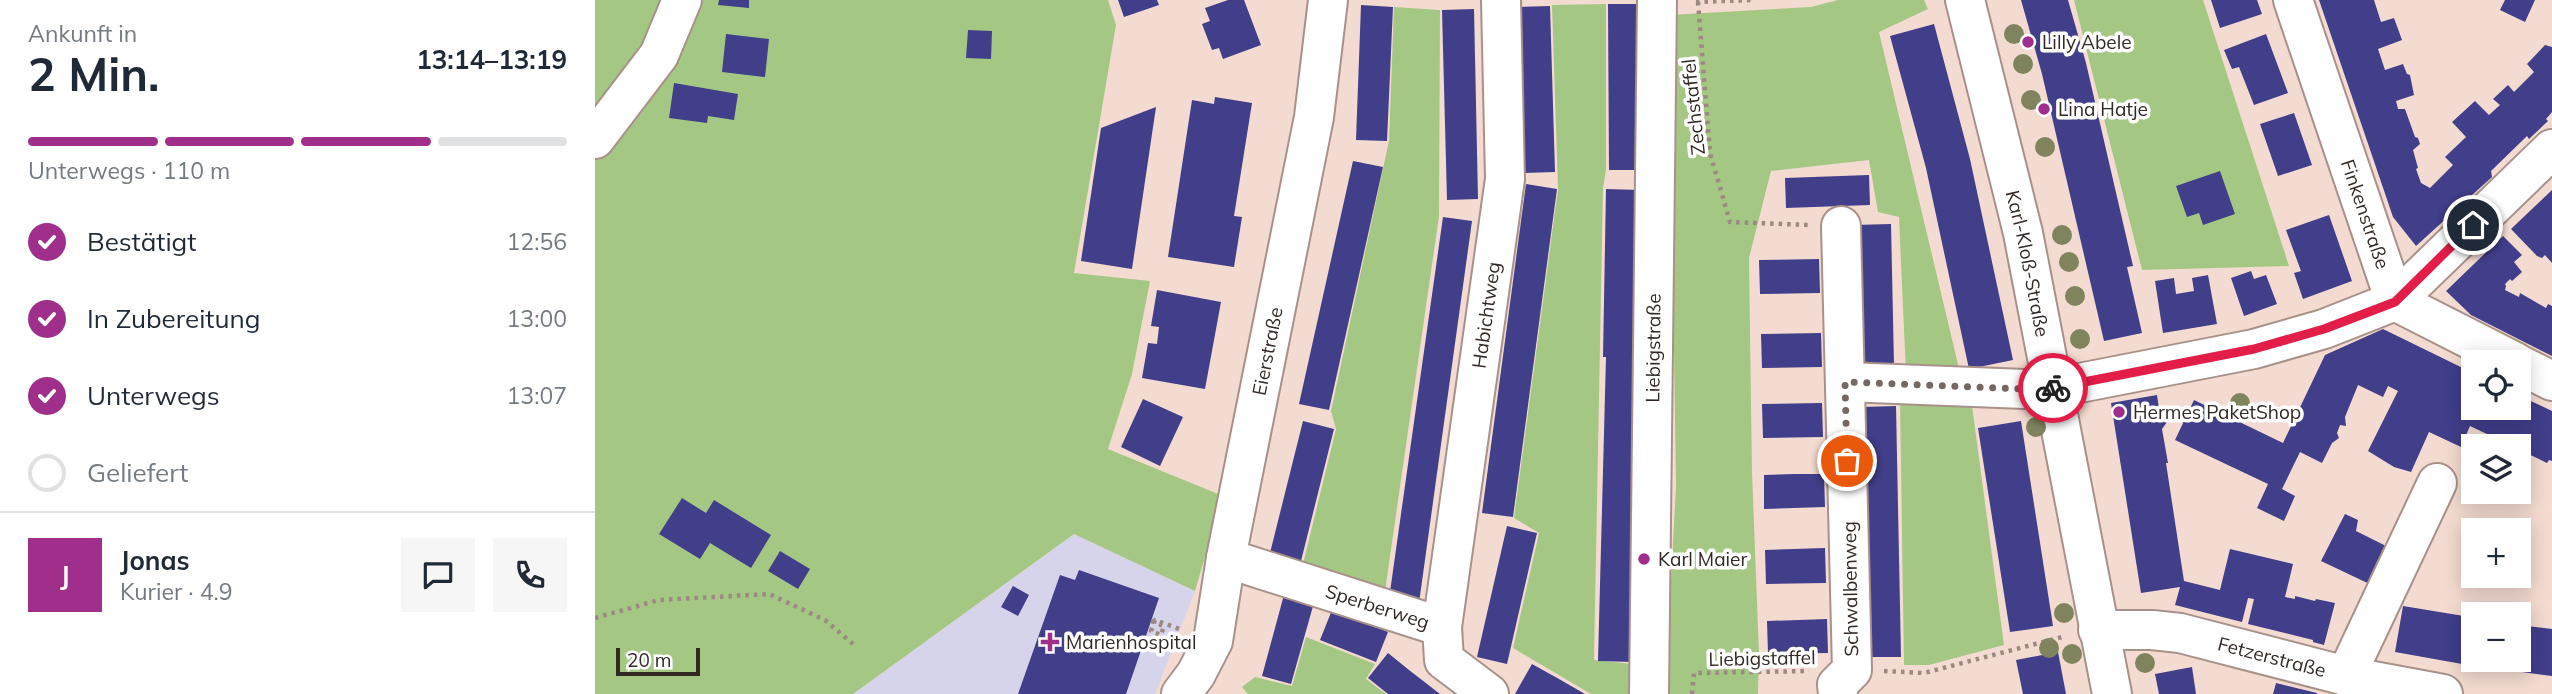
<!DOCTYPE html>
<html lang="de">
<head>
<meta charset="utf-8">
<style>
	:root { --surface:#fff; --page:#f6f6f7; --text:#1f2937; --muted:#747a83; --line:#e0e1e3; --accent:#a02f8c }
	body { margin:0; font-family:Mulish,sans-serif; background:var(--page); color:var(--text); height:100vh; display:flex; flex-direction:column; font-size:26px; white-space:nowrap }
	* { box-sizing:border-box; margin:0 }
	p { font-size:23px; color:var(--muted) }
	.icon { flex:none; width:38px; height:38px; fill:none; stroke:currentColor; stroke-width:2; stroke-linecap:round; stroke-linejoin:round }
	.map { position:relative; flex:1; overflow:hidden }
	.details { display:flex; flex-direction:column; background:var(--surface); width:595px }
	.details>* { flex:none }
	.fabs { position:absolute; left:1866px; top:350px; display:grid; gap:14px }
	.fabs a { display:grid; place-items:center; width:70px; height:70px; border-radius:0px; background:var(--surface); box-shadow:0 4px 18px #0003; font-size:35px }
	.scale { position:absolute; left:21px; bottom:18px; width:84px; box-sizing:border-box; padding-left:7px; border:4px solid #312824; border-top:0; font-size:19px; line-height:24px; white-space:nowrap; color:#312824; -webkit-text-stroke:5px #fff; paint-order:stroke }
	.pin { position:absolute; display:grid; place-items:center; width:60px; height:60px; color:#fff; margin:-30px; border:4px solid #fff; border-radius:50%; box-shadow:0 2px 7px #0007 }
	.courier { position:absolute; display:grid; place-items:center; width:70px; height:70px; margin:-35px; border:5px solid #e11d48; border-radius:50%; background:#fff; color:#222; box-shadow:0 2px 9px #0007 }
	.head em { font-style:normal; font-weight:700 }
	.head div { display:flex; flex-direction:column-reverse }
	.head { display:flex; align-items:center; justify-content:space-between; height:119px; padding:0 28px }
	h1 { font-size:46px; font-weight:700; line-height:52px }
	.bar { display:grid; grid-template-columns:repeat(4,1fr); gap:10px 7px; align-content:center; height:84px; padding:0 28px }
	.bar i { height:9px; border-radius:5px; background:var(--line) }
	.bar .selected { background:var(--accent) }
	.bar p { grid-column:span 4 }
	.line { display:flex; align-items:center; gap:18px; padding:0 28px; border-top:2px solid var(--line) }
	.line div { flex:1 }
	.round { display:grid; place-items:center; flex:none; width:74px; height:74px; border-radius:0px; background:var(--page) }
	ol { padding:0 28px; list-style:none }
	li { display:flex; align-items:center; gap:21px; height:77px }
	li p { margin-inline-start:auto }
	li .icon { padding:7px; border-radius:50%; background:var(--accent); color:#fff; stroke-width:4 }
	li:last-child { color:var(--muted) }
	li i { width:38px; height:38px; border:4px solid var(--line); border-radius:50% }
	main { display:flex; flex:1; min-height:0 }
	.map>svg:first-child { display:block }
	.medical { fill:#d6d4ea }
	.green { fill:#a4c884 }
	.building { fill:#413e8a }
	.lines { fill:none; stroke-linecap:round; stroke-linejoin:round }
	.minor-casing { stroke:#a89189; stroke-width:42 }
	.major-casing { stroke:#a89189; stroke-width:42 }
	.path { stroke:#9b8982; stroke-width:4.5; stroke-dasharray:3.5 5; stroke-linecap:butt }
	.minor { stroke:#fff; stroke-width:38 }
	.major { stroke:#fff; stroke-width:38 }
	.tree { fill:#80845e }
	.done { stroke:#756761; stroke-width:7; stroke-dasharray:0 12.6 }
	.route { stroke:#e11d48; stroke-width:9 }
	.poi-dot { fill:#a02f8c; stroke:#fff; stroke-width:2.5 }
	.labels { text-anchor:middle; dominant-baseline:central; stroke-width:7; stroke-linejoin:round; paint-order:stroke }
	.poi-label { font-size:19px; fill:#312824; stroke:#fff; text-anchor:start }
	.street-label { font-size:19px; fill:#312824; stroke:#fff }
</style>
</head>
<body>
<main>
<section class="details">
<div class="head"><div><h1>2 Min.</h1><p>Ankunft in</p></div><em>13:14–13:19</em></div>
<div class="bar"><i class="selected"></i><i class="selected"></i><i class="selected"></i><i></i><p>Unterwegs · 110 m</p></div>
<ol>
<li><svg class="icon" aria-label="check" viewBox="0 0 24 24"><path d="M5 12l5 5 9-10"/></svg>Bestätigt<p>12:56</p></li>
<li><svg class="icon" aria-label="check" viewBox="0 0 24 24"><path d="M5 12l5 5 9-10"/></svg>In Zubereitung<p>13:00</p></li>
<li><svg class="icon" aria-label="check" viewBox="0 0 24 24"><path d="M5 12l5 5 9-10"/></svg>Unterwegs<p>13:07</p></li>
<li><i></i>Geliefert</li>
</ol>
<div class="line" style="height:126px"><b class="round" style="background:var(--accent);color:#fff">J</b><div><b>Jonas</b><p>Kurier · 4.9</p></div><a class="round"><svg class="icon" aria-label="chat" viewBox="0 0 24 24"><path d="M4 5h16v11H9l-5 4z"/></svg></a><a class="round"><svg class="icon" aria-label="phone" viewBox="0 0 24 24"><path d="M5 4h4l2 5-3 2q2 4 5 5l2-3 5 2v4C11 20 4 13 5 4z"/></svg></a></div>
</section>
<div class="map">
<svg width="1957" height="694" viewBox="0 0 1957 694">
	<rect width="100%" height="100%" fill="#f4dbd1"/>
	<!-- medical -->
	<path class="medical" d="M479,534l121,57 -40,103h-302z"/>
	<!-- green -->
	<g class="green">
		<path d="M0,0h513l8,25 -42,248 76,8 -18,93 -24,75 115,47 -28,95 -121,-57 -221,160h-258z"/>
		<path d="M1243,0h86l4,9 -49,23 82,345 -55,-3 -7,-157 -21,-5 -9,-52 -98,11 -22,87 3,214 7,182 -1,40h-93l11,-208 -7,-471 142,-8z"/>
		<path d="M1479,0h129l86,266 -147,4z"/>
		<path d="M1011,4v166l-3,18 -9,472 48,5 -3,29h-48l-78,-46 26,-115 -25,-15 44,-329 -6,-184z"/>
		<path d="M799,7l46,3 -1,206 -55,382 -81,-34 33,-135 -5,-18 58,-270z"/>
		<path d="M1376,398l33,247 -75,20h-25l-4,-266z"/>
		<path d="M711,637l69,27 -9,15 20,15h-138l-6,-7 13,-10 37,9z"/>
	</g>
	<!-- building -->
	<g class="building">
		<path d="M124,0h30v8l-31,-3z"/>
		<path d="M523,0h39l2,5 -35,12z"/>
		<path d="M633,0h16l17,45 -38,14 -4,-11 -7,2 -10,-26 8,-3 -5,-13z"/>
		<path d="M1426,0h47l18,63 47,203 -6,1 15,66 -38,8 -62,-267z"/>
		<path d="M1616,0h46l5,14 -42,14z"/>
		<path d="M1724,0h55l7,22 13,-4 8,22 -24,9 7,21 18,-6 4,10 3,1 4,20 -18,6 2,8h7l10,28 3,1 2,6 -7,6 5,18 -2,1 5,14 9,5 23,-23 -8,-8 21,-20 -14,-15 23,-21 14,14 11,-10 -7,-6 15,-14 6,7 20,-20 -7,-8 18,-19 7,2v65l-6,7 2,2 -19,18 -2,-3 -36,35 1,6 -76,69 -23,-29z"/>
		<path d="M1910,0h30l-10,22 -25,-12z"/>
		<path d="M1013,4h31l1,166h-31z"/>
		<path d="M766,5l32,2 -6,134 -31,-1z"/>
		<path d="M955,6l5,166 -35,1 -5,-166z"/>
		<path d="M879,9l4,190 -31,1 -5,-190z"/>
		<path d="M1339,24l36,135 43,201 -44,9 -43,-201 -36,-132z"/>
		<path d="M373,30l24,1 -1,28 -25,-1z"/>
		<path d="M131,34l43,5 -4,38 -43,-5z"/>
		<path d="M1671,34l22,59 -34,12 -15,-38 -7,2 -8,-19z"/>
		<path d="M79,83l64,11 -4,26 -26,-4 -1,7 -38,-5z"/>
		<path d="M620,97l37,6 -18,113 8,1 -8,50 -66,-10 24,-157 22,4z"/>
		<path d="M561,107l-24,162 -51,-8 20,-133z"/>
		<path d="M1699,113l18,52 -34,11 -18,-52z"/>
		<path d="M758,161l30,6 -54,243 -30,-6z"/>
		<path d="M1625,171l15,43 -32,11 -4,-12 -12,4 -11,-31z"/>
		<path d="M1274,175l1,30 -84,3 -1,-30z"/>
		<path d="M931,184l31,5 -44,328 -31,-4z"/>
		<path d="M1011,189l34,1 -8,472 -34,-1 8,-304h-3z"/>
		<path d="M1957,190v73l-7,-8 -3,3 -5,-2 -26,-27z"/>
		<path d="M1734,215l23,66 -49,18 -9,-26 7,-2 -15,-41z"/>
		<path d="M848,217l29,4 -53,382 -30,-4z"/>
		<path d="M1296,224l3,141 -36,1 -4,-141z"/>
		<path d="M1908,236l19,19 -8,7 8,10 -10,9 -2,-2 -5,5 1,2 -1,4 14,7 1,-4 26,15 2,-4 4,2v50l-81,-41 -25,-24z"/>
		<path d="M1224,259l1,34 -60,1 -1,-34z"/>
		<path d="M1656,271l3,8 12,-4 11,29 -33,12 -13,-38z"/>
		<path d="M1613,275l9,49 -54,9 -8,-52 19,-3 2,16 18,-3 -2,-13z"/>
		<path d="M562,290l64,12 -16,87 -63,-11 6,-35 9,1 2,-17 -8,-1z"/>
		<path d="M1788,329l90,44v35h45v-13l34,16v50l-3,-1 -2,3 -29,-14v-3h-6l-42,-20 -9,21 -32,-15 -18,40 -17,-5 -26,-16 30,-60 -10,-5 -5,11 -25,-12 -13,32 1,9 -6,-1 -3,8 2,5 -7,5 -10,20 -22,-11 -18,37 13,7 -11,25 -27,-13 11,-24 -93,-44 19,-40 89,43 42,-88z"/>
		<path d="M1226,333l1,34 -60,1 -1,-34z"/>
		<path d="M1562,395l3,20 7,7 -5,7 6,34h-2l18,118 36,9 10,-41 63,15 -8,33 10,2v-3l20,5 1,-2 19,4 -11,42 -11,-3v-2l-65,-16 6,-25 -6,-1 -6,24 -67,-17 5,-18 -39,6 -30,-190z"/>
		<path d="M548,399l40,18 -23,49 -39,-19z"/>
		<path d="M1227,403l1,34 -60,1 -1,-34z"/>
		<path d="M1301,406l5,251h-36l-4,-250z"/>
		<path d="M708,421l31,8 -33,132 -31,-8z"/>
		<path d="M1426,421l32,205 -43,6 -32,-204z"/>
		<path d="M1200,474h29l1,33 -61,2v-34z"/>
		<path d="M87,498l24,15 8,-13 57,35 -20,33 -41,-25 -10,16 -41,-25z"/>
		<path d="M1750,514l13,6 -2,11 40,20 -18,37 -57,-27z"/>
		<path d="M912,526l30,7 -30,131 -30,-7z"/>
		<path d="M1230,548l1,35 -60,1 -1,-34z"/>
		<path d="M185,551l30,18 -12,20 -30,-18z"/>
		<path d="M484,570l80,28 -33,96h-108l42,-119 15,5z"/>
		<path d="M418,586l16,9 -11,21 -17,-9z"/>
		<path d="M690,591l30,8 -24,85 -29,-8z"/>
		<path d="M1808,606l67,11 -8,47 -67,-12z"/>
		<path d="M737,610l56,22 -12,30 -56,-22z"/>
		<path d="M1232,619l1,34 -60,1 -1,-33z"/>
		<path d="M1923,625l34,4v47l-60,-8 1,-8h25z"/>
		<path d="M1463,652l8,42h-43l-7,-34z"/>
		<path d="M793,653l21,17 31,24h-52l-20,-16z"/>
		<path d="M937,664l27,15 26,15h-70z"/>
		<path d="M1597,667l4,27h-37l-4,-20z"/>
		<path d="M1681,683l41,10v1h-44z"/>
	</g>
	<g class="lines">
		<defs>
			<g id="minor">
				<path id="s1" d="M1698,0l102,301 120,61"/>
				<path d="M0,139l64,-84 23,-55"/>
				<path d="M1923,364l34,17"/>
				<path d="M1250,382l180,7 29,-1 200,-39 70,-20 71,-28 157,-152"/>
				<path id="s2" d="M631,558l216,69 2,33 45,34"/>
				<path id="s3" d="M847,627l63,-448 -4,-179"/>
				<path id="s4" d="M1503,630h54l28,3 166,43 97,18"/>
				<path d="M1751,676l91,-193"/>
				<path id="s5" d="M586,694l15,-20 17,-33 13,-83 88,-441 14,-117"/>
				<path id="s6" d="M1054,694l8,-694"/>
				<path d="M1243,694l-1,-9 15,-15 -11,-444"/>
			</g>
			<g id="major">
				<path id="s7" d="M1370,0l58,233 89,461"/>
			</g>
		</defs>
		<!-- minor casing -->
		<use href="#minor" class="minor-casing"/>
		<!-- major casing -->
		<use href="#major" class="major-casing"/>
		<!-- path -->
		<g class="path">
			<path d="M1101,2l57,-2"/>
			<path d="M1103,2l12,151 20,69 80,3"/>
			<path d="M0,618l64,-18 110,-6 56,26 28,24"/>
			<path d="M556,621l13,5 -3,9 -10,-4 4,-11 27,10"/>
			<path d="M1289,671l40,2 142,-37"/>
			<path d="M1097,694l2,-21 115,-2"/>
		</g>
		<!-- minor -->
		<use href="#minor" class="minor"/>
		<!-- major -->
		<use href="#major" class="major"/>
	</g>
	<!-- trees -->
	<g class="tree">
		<circle cx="1419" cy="34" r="10"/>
		<circle cx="1428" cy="64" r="10"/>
		<circle cx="1436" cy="100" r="10"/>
		<circle cx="1450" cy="147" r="10"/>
		<circle cx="1467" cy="235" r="10"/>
		<circle cx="1474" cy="262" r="10"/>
		<circle cx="1480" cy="296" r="10"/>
		<circle cx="1485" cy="339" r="10"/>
		<circle cx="1645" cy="403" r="10"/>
		<circle cx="1441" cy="427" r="10"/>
		<circle cx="1469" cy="613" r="10"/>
		<circle cx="1454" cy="648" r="10"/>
		<circle cx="1477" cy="654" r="10"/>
		<circle cx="1550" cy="663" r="10"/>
	</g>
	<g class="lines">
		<!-- done -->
		<path class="done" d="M1252,461l-2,-79 180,7 28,-1"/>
		<!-- route -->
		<path class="route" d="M1458,388l201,-39 70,-20 71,-27 78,-77"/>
	</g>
	<!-- markers -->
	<g class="poi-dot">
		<circle cx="1433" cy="42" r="7"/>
		<circle cx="1449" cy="109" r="7"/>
		<circle cx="1524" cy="412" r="7"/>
		<circle cx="1049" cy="559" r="7"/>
		<path d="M451.5 631.5h7v7h7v7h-7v7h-7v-7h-7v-7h7z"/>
	</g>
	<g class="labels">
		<!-- poi labels -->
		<g class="poi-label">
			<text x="1447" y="42">Lilly Abele</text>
			<text x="1463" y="109">Lina Hatje</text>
			<text x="1538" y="412">Hermes PaketShop</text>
			<text x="1063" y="559">Karl Maier</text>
			<text x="471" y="642">Marienhospital</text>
		</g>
		<!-- street labels -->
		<g class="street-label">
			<text transform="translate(1098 107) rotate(-96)">Zechstaffel</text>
			<text stroke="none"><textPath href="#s1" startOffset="226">Finkenstraße</textPath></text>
			<text stroke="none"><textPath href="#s7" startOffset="271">Karl-Kloß-Straße</textPath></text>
			<text stroke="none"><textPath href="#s3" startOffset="315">Habichtweg</textPath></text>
			<text stroke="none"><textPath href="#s6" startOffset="346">Liebigstraße</textPath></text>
			<text stroke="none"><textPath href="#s5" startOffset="357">Eierstraße</textPath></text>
			<text transform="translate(1255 589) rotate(-91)">Schwalbenweg</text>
			<text stroke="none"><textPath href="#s2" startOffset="159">Sperberweg</textPath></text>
			<text stroke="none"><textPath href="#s4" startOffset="177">Fetzerstraße</textPath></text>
			<text transform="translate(1167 658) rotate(-1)">Liebigstaffel</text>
		</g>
	</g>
</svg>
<div class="fabs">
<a><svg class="icon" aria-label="locate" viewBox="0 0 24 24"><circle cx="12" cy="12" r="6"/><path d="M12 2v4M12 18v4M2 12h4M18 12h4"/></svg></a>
<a><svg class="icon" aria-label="layers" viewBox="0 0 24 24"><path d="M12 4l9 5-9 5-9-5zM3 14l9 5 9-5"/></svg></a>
<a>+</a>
<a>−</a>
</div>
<div class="scale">20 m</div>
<div class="pin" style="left:1252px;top:461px;background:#ea580c"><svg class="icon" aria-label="bag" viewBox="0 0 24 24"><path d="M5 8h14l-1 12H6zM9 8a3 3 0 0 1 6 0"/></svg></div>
<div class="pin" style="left:1878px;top:225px;background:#1f2937"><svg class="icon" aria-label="home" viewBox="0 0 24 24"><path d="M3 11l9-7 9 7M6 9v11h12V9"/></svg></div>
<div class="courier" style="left:1458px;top:388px"><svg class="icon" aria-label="bike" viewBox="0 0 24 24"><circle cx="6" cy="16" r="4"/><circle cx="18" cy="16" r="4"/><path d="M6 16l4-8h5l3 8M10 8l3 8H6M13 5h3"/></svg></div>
</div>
</main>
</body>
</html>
